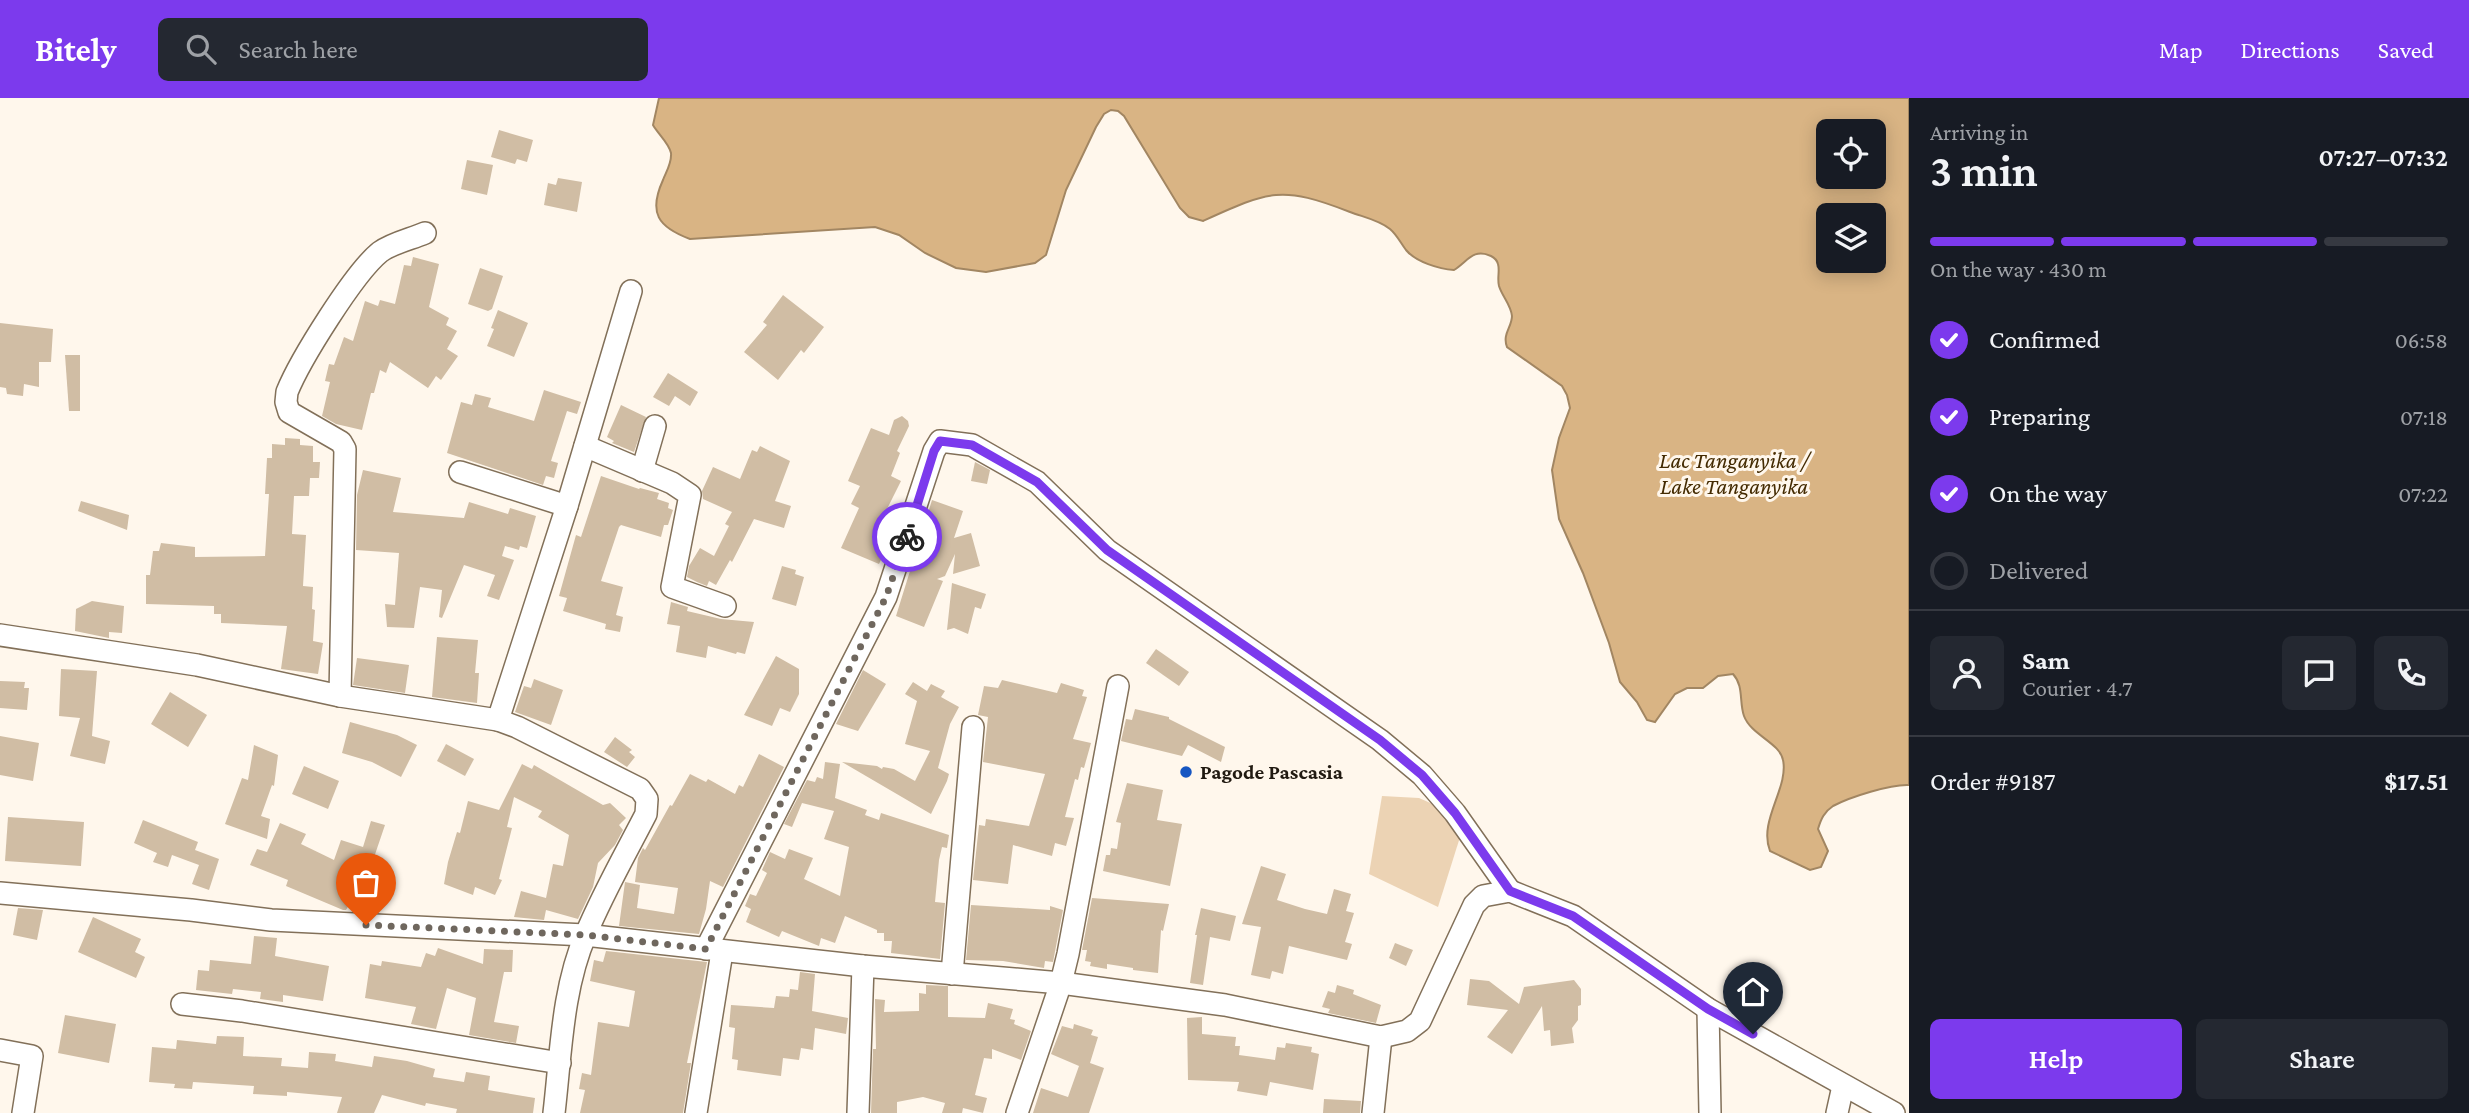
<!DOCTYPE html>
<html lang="en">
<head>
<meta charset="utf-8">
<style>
	:root { --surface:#171b24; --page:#242831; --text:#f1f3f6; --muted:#9ea1a6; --line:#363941; --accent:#7c3aed }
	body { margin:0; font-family:"Crimson Pro",serif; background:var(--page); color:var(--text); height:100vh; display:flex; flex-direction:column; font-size:26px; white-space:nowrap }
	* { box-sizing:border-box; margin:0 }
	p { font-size:23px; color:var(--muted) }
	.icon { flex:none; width:38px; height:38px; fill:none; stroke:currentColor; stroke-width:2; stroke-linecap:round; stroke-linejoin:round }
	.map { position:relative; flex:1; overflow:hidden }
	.drawer { display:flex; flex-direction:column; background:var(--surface); width:560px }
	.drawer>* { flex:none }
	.tools { position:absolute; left:1816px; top:21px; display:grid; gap:14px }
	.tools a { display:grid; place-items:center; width:70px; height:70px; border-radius:10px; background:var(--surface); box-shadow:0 4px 18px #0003; font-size:35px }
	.pin { position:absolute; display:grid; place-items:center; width:60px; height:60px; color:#fff; margin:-72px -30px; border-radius:50% 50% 50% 0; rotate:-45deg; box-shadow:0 0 7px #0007 }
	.pin .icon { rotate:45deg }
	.courier { position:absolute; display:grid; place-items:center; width:70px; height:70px; margin:-35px; border:5px solid #7c3aed; border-radius:50%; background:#fff; color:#222; box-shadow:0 2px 9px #0007 }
	.summary em { font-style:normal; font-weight:600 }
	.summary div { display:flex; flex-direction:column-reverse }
	.summary { display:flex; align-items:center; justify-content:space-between; height:119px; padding:0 21px }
	h1 { font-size:46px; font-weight:600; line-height:52px }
	.bar { display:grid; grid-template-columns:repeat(4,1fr); gap:10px 7px; align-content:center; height:84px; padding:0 21px }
	.bar i { height:9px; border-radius:5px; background:var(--line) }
	.bar .on { background:var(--accent) }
	.bar p { grid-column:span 4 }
	.line { display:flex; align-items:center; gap:18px; padding:0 21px; border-top:2px solid var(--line) }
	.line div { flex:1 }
	.round { display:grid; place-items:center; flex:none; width:74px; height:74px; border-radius:10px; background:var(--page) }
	ol { padding:0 21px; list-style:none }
	li { display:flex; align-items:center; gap:21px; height:77px }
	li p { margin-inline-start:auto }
	li .icon { padding:7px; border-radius:50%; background:var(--accent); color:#fff; stroke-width:4 }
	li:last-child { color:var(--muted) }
	li i { width:38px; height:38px; border:4px solid var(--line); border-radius:50% }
	.button { display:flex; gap:14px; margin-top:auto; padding:14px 21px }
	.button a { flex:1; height:80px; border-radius:10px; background:var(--accent); color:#fff; font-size:28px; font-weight:600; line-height:80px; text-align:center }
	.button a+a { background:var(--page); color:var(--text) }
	header { display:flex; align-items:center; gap:42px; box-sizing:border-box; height:98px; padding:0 35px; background:var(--accent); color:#fff }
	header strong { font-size:33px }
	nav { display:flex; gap:38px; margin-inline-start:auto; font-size:24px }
	.search { width:490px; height:63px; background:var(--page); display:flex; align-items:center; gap:18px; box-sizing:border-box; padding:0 24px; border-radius:10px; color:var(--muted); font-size:26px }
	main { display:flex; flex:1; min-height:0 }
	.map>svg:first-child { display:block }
	.green { fill:#ecd3b4 }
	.water { fill:#d9b484; stroke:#a28662; stroke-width:2; fill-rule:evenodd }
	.building { fill:#d0bda4 }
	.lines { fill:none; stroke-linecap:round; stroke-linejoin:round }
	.street-casing { stroke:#827059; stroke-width:24 }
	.street { stroke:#fff; stroke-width:21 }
	.done { stroke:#6f675e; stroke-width:7; stroke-dasharray:0 12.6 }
	.route { stroke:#7c3aed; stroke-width:9 }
	.poi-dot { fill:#1656c2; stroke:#fff7ec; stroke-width:2.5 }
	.labels { text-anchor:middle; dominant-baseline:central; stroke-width:6; stroke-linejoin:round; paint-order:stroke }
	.poi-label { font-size:21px; font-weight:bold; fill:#211a11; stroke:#fff7ec; text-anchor:start }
	.water-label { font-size:23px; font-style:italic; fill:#442b02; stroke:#fff7ec }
</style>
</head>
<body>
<header>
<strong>Bitely</strong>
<div class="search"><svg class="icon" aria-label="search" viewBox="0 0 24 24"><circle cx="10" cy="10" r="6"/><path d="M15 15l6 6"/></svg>Search here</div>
<nav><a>Map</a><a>Directions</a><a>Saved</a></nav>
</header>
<main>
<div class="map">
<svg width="1909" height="1015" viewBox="0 0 1909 1015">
	<rect width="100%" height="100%" fill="#fff7ec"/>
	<!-- green -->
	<path class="green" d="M1382,698l37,2 25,11 17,25 -23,73 -69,-33z"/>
	<!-- water -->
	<path class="water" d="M659,0h1250v687c-18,-1 -59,12 -76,21 -9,6 -12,13 -15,23l10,22 -7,16 -11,3 -40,-19c-12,-30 19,-63 13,-91 -3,-17 -32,-25 -39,-44 -5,-14 0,-30 -11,-42l-15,2 -15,12h-16l-12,6 -20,28 -8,-2 -10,-18 -17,-20 -11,-39 -26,-70 -24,-54 -7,-49 7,-32 11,-30 -3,-13 -5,-9 -55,-39c-5,-13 5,-20 5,-31 -1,-11 -10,-20 -13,-30 -2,-8 1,-15 -1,-22 -1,-4 -3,-6 -7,-8 -18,-8 -23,5 -37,14 -15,-1 -38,-8 -48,-20 -6,-8 -9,-15 -16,-21 -11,-9 -27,-12 -40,-17 -69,-27 -81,-21 -147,9l-14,-4 -9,-9 -56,-92 -6,-5 -7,-1 -7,4 -8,13 -30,63 -20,65 -11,8 -49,9 -30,-4 -31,-15 -26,-18 -24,-8 -185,12c-32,-12 -42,-26 -27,-59 3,-8 9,-17 8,-27 -2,-10 -13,-19 -18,-28zM1829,33h45v46h-45zM1829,117h45v46h-45z"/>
	<!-- building -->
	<g class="building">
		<path d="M499,32l34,10 -6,22 -10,-3 -2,5 -24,-7z"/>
		<path d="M467,62l26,5 -6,30 -26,-6z"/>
		<path d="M558,80l24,4 -5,30 -33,-7 4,-22 8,2z"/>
		<path d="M413,159l26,7 -10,43 20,11 -3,7 11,6 -10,18 11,7 -17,24 -5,-4 -8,12 -38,-26 -4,11 -6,-3 -6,23h-3l-9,37 -26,-6 -14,-8 8,-34 -5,-1 4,-17 5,1 10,-28 9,4 12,-40 13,5 2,-6 15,4 9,-39 7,1z"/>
		<path d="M480,170l23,8 -11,33 -4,2 -20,-7z"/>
		<path d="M783,197l41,32 -20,26 -3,-3 -23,30 -34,-28 23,-27 -4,-3z"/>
		<path d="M498,212l30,13 -14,34 -27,-11 7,-17 -3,-1z"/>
		<path d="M0,225l53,6 -2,33h-12v25l-15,-3 -1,12 -16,-2 -1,-6 -6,-1z"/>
		<path d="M65,257h15v56h-11z"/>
		<path d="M668,275l30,19 -8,14 -15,-10 -6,10 -16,-9z"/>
		<path d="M544,292l37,12 -4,12 -10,-3 -16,50 7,2 -4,15 -8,-2 -3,9 -96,-32 14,-51 11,3 3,-11 16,4 -3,9 46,14z"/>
		<path d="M621,307l25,12 -12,35 -22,-9 2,-2 -7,-4z"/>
		<path d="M902,318l6,5 1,5 -12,25 3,2 -9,23 10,5 -23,46 15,7 -14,30 -38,-16 18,-40 -8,-4 9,-18 -12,-5 23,-53 18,7 5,-15z"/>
		<path d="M285,340l15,1v6l13,1v16h7l-1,16h-9l-1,18h-15l-2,38 14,1 -3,51 10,1 -1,22 3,1 -2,31 10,2 -5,31 -37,-5 6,-43 -66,-3v-9h-7v-8l-68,-2v-29h4l3,-24h6l2,-8 34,4v10l70,-1 4,-62h-4l2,-36h5v-14l13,1z"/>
		<path d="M760,348l30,15 -15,40 16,5 -7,22 -30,-9 -22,43 -2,-2 -14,25 -7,-4 -2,5 -10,-4 -10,-5 2,-11 11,-18 14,8 15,-30 -4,-2 7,-12 -29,-13 -1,-8 11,-24 27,12 12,-29 5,2z"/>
		<path d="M975,364l15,8 -3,14 -16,-3z"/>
		<path d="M363,372l38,8 -8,34 71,6 5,-16 39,12 2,-6 26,8 -9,32 -7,-2 -1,4 -14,-4 -3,10 12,4 -15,40 -12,-4 8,-21 -31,-10 -22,53 -3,-1 3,-27 -22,-3 -6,41 -27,-1 -2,-23 10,1 4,-52 -43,-3 1,-55z"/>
		<path d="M601,378l38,13 1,-1 19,5 -2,6 12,4 -1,5 5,2 -5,15h-4l-3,12 -40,-12 -2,2 -18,54 22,6 -7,28 7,2 -3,15 -15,-3 1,-5 -43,-13 4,-13 -8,-2 17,-61 5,2z"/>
		<path d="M932,402l31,11 -9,27 17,-5 9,33 -27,8 2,-20 -10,22 -8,3 6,2 -19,46 -28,-11z"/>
		<path d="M81,403l48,14 -2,15 -49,-19z"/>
		<path d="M782,468l14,4 -1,4 9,3 -8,29 -24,-7z"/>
		<path d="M952,485l34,11 -5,15 -6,-2 -7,27 -14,-6 -7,2z"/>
		<path d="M92,503l32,5 -2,27 -13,-1v6l-34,-7 1,-22z"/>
		<path d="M671,504l17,5 -1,4 34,8 33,3 -9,32 -8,-2 -1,2 -28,-8 -2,12 -30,-6 4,-26 -13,-2z"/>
		<path d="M437,539l41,3 -3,33h4l-2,30 -45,-6z"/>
		<path d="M1156,551l33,23 -10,14 -33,-23z"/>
		<path d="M776,558l23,13v25l-9,18 -10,-4 -8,18 -28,-11z"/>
		<path d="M357,560l52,7 -4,28 -52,-8z"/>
		<path d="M61,571l36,2 -5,65 18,5 -5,23 -35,-8 10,-38 -21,-2z"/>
		<path d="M863,572l23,14 -28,47 -22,-7z"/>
		<path d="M534,581l29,11 -12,35 -36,-13 9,-26 7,2z"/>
		<path d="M1002,582l55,13 4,-10 23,7 -2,6 5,1 -14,42 18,4 -7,25 -3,-1 -3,13 -3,-1 -10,38 9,1 -8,28 -11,-3 -3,13 -39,-11 -5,39 -35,-4 6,-55 6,1 1,-7 43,7 16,-52 -62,-12 5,-45 -10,-2 6,-29 14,2z"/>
		<path d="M0,583l25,1 -1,6h5l-2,22 -27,-2z"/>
		<path d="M913,584l14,9 4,-7 14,7 -4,6 18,10 -9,17 -12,44 11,6 -2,7 -16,33 -89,-52 35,4 5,3 1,-2 11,2 21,12 15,-30 -25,-7 12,-43 -12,-7z"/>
		<path d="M170,594l37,23 -19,32 -37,-23z"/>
		<path d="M1135,611l34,8v2l56,28 -4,15 -33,-17 -6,11 -61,-15 5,-22 6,1z"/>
		<path d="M350,624l47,13 20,10 -16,32 -29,-15 -30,-9z"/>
		<path d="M0,638l39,7 -6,38 -33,-6z"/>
		<path d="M615,639l17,13 -3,2 6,5 -8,10 -23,-15z"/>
		<path d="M446,646l28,15 -9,17 -28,-15z"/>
		<path d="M254,647l24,10 -4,31 -2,-1 -11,31 9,3 -3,20 -42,-15 17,-46 6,2z"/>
		<path d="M759,656l25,13 -61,120 -13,-6 -4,28 -7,25 -80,-8 6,-44 15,3 -3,23 37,6 4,-26 -43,-6 3,-24 5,-10 2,2 25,-45 2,1 18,-32 16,8 2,-3 27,15 4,-9 4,2z"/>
		<path d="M825,664l15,2 -5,34 32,12 -2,5 14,5 2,-7 68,22 -2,13 -5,-1 -3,13 -4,42 10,1 -5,56 -49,-6 1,-12h-8v-8h-7v-3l-32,-14 -10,27 -14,-5 -2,8 -37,-15 -3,6 -33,-15 5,-13 -6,-3 5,-12 6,2 11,-23 -5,-3 8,-18 15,7 4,-10 24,9 -9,21 36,17 9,-49 -25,-8 10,-28 -32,-8 -10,24 -8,-3 23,-44 8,2 2,-5 6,2z"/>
		<path d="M522,666l10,5 2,-4 69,40 7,-2 16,15 -7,7 4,5 -8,15 -17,18 -5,24 -15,32 -32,-9 -2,10 -30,-3 7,-26 25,7 7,-34 10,2 6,-31 -31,-18 4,-6 -28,-14 -7,30 5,1 -13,51 3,1 -7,15 -20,-8 -2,8 -29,-11 4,-22 9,-30 3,1 8,-32 31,9z"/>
		<path d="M304,668l35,15 -11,28 -36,-15z"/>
		<path d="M1127,685l36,7 -6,30 25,4 -12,62 -67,-15 3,-16h4l1,-7 6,1 4,-26 -5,-1z"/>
		<path d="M8,719l76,5 -3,44 -76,-5z"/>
		<path d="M143,722l55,22 -3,8 24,9 -10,31 -17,-6 7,-19 -27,-10 -4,12 -15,-5 4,-9 -23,-10z"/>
		<path d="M371,723l14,4 -18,53 20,6 -9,28 -29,-7 -3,5h-3l-57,-24 2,-6 -38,-15 7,-16 10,3 13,-29 26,11 -5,10 33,16 7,-20 22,7z"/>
		<path d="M1261,768l25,8 -9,26 28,9 22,5 7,-25 17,5 -5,17 8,2 -9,29 7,2 -5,16 -58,-14 -6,28 -11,-3 -2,8 -19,-4 10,-48 -19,-3z"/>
		<path d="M1092,800l77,6 -6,27 -2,-1 -3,43 -25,-3v-2l-26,-4v5l-17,-3 1,-4 -6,-1 2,-11h-5z"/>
		<path d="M971,807l79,5v-4l13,4 -10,52 -8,-1 -1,7 -41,-7 -37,-1z"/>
		<path d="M18,810l25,2 -6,30 -24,-5z"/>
		<path d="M1201,810l35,8 -6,25 -20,-4 -7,48 -13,-2 7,-48h-2z"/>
		<path d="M93,819l48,22 -6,13 10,5 -9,21 -58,-26z"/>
		<path d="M254,838l23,2 -2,18 54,10 -6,35 -40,-6v7l-23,-3 1,-7 -28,-3 -1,5 -36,-4 2,-20 11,1 1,-11 41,4z"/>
		<path d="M1395,845l18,7 -7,16 -17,-8z"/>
		<path d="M438,850l45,16 1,-15 29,1 -1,22h-8l-10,50 25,4 -3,17 -47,-8 7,-37 -29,-10 -11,41 -25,-5 5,-17 -51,-9 5,-34 11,2 1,-5 39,6 5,-14 9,3z"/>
		<path d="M606,853l101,11 -20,101h4l-8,50h-103l5,-23 -6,-1 3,-16 9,2 7,-53 31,5 6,-36 -45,-10 4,-21 9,2z"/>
		<path d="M800,874l15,2 -3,37 36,7 -2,16 -31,-6 -2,22 -12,-2 -2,12 -16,-2 -2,18 -44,-6 1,-10 -6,-1 3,-31 -6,-1 2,-22 43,3 2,-12 13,1 1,-8 8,1z"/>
		<path d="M1470,881l19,2 30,23 5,-17 50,-7 7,9v16l-3,1v14l-6,8 2,15 -23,3 -1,-16 -6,1 -2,-25 -30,48 -25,-17 21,-27 -41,-5z"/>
		<path d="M926,887l22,1v31l37,1 3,-15 25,6 -3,10 5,1 -1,4 17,7 -10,29 -29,-11v10l-8,-1 -9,37 12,3 -4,15 -20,-5 -1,5h-20l3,-10 -22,-6 -26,5v11h-26l2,-64h3l-1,-50 10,1 -1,12 35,-1v-18l7,1z"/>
		<path d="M1337,887l17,5 -1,4 28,11 -5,18 -48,-10 2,-4 -8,-2 6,-16 7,2z"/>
		<path d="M65,917l51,9 -7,39 -51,-10z"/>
		<path d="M1202,919v17l34,3 -1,9h5l-1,9 36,5 2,-13 8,1 1,-5 26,4 -1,5 8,2 -6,36 -43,-8 -3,14 -30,-5 2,-9 -51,-2 -1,-62z"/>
		<path d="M1074,926l19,6 -2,5 7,2 -8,26 14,5 -15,45h-56l8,-25 27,9 11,-31 -28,-12 11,-28 11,3z"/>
		<path d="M217,938l27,1 -1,19 39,2 -1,8 27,2 1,-16 27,2 -1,7 37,6 2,-11 33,5 28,8 -2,8 31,5 2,-10 24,4 -2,14 47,8 -2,15h-77l1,-4 -31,-6 -1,3 -43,-11 -8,18h-37l5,-16 -55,-5v4l-34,-2 1,-8 -61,-4 -1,7 -18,-1 1,-4 -26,-2 3,-35 24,2 1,-9 39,4z"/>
		<path d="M1324,1001l37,2 -1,12h-37z"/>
	</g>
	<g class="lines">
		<defs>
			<g id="street">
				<path d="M585,348l87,37 18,12 -18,92 53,19"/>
				<path d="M642,373l13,-45"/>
				<path d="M460,374l107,34"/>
				<path d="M0,537l197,30 143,31 158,24 19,7 123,62 7,10 -1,15c-20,39 -43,79 -60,120 -24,55 -25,120 -32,179"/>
				<path d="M340,598l5,-247 -4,-7 -52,-30 -3,-10 1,-10c13,-32 67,-119 93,-140 12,-9 31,-13 45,-19"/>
				<path d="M498,622l69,-214 64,-215"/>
				<path d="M0,795l191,17 80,10 314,15 278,31 198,17 164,22 156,32 26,-6 13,-10 54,-116 9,-9 27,-5 63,25 135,93 186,104"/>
				<path d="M706,851l180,-352 48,-146 6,-10 32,4 65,37 70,68 273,190 42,35 33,38 55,78"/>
				<path d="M952,876l21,-247"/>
				<path d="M182,906l60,7 318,52"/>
				<path d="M1708,911l2,104"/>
				<path d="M0,952l32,6 -9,57"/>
				<path d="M696,1015l26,-161"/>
				<path d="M858,1015l5,-147"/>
				<path d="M1017,1015l44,-130 7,-29 50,-268"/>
				<path d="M1373,1015l8,-76"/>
				<path d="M1837,1015l6,-27"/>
			</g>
		</defs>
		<!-- street casing -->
		<use href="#street" class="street-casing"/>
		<!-- street -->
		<use href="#street" class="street"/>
	</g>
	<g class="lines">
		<!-- done -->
		<path class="done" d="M366,827l219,10 121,14 180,-352 21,-60"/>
		<!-- route -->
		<path class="route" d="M907,439l27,-86 6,-10 32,4 65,37 70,68 273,190 42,35 33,38 55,78 63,25 135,93 45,25"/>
	</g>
	<!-- markers -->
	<circle class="poi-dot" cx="1186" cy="674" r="7"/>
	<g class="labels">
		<!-- poi labels -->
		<g class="poi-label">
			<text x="1200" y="674">Pagode Pascasia</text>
		</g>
		<!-- water labels -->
		<g class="water-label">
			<text x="1734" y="362">Lac Tanganyika /<tspan x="1734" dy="26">Lake Tanganyika</tspan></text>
		</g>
	</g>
</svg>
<div class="tools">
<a><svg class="icon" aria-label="locate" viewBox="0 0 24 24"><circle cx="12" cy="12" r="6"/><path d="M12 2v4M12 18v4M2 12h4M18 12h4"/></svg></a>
<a><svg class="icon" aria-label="layers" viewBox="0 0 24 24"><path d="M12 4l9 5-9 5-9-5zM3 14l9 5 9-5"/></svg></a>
</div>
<div class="pin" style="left:366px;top:827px;background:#ea580c"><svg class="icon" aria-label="bag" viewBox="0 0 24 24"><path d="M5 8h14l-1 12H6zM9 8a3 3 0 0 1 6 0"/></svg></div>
<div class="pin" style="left:1753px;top:936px;background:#1f2937"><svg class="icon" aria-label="home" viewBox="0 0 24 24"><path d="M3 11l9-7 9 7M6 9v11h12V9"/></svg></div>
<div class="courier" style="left:907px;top:439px"><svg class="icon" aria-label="bike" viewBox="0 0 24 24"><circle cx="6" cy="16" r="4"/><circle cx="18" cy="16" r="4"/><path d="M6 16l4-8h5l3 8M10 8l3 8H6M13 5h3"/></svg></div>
</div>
<section class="drawer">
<div class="summary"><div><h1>3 min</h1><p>Arriving in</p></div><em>07:27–07:32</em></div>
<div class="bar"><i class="on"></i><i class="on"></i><i class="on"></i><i></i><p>On the way · 430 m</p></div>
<ol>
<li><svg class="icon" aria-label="check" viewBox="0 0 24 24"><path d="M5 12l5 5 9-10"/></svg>Confirmed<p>06:58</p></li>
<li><svg class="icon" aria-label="check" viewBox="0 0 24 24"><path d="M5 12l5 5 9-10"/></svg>Preparing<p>07:18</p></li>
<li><svg class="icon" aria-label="check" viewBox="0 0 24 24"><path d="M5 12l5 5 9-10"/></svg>On the way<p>07:22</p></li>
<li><i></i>Delivered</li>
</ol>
<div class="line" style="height:126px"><a class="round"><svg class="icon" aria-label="person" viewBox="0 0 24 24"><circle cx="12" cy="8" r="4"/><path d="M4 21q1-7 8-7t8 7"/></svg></a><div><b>Sam</b><p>Courier · 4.7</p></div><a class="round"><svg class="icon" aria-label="chat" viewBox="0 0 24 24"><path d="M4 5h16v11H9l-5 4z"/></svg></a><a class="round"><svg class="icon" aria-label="phone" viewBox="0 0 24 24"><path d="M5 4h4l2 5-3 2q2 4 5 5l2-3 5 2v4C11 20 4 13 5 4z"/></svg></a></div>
<div class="line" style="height:91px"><div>Order #9187</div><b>$17.51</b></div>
<div class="button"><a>Help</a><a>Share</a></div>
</section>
</main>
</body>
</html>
